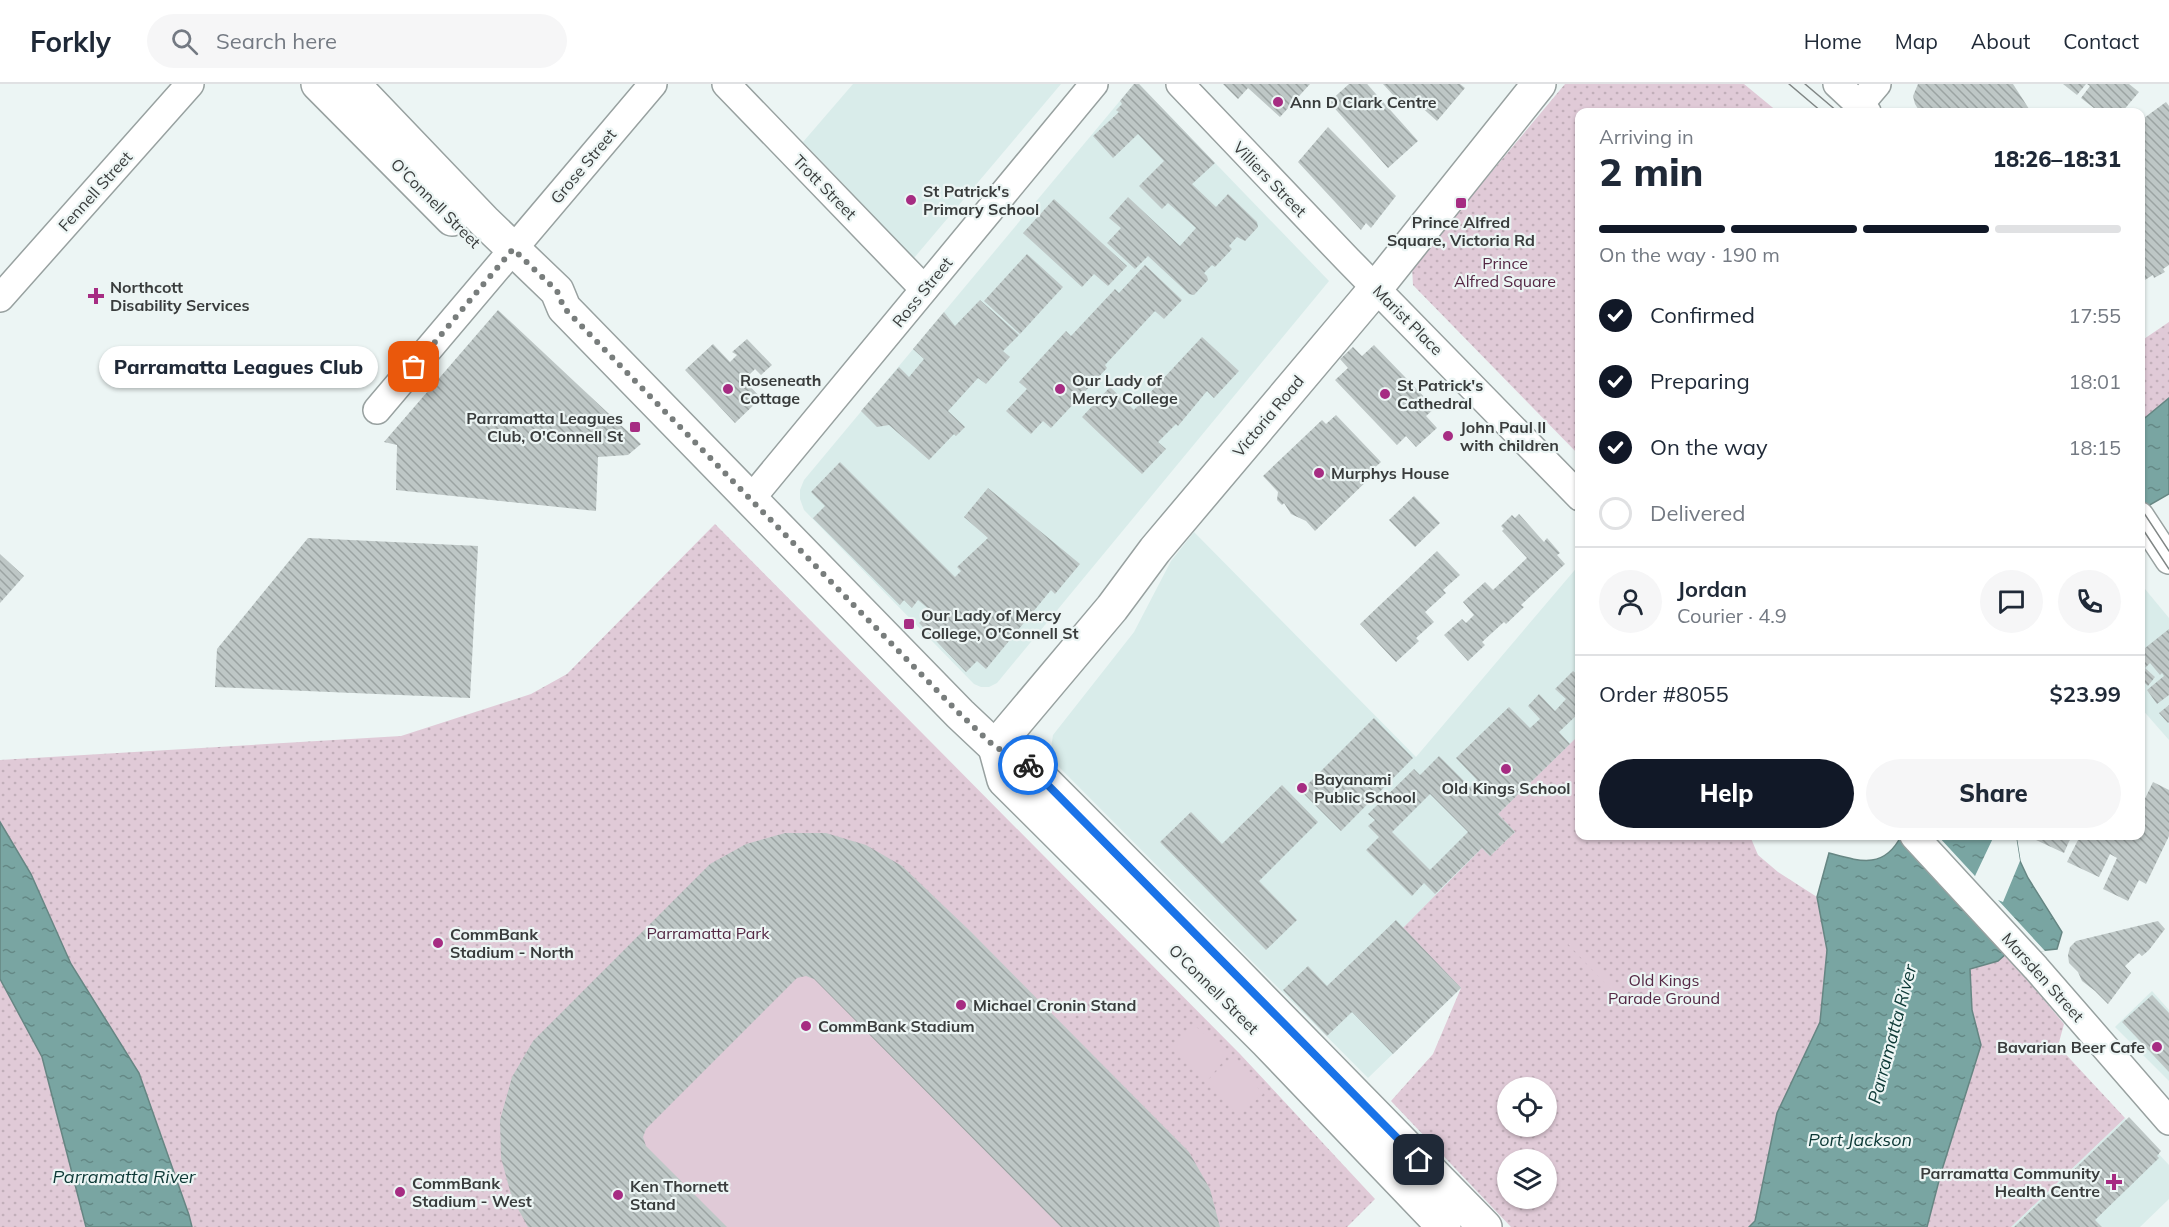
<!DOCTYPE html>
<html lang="en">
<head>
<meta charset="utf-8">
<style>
	:root { --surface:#fff; --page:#f6f6f7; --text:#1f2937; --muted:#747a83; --line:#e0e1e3; --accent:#111827 }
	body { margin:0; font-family:Mulish,sans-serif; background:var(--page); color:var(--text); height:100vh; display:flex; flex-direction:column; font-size:22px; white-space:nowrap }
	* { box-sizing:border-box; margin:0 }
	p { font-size:20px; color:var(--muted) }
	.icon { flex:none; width:33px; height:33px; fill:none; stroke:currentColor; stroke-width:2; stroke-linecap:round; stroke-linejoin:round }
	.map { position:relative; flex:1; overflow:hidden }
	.side { position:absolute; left:1575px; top:24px; width:570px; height:732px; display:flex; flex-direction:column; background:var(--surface); border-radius:12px; box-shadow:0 2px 4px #0004 }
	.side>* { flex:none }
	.controls { position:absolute; left:1497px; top:993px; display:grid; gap:12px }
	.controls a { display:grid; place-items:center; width:60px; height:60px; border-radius:50%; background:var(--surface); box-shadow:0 2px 4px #0004; font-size:30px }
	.pin { position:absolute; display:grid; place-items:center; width:51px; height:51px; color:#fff; margin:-26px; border-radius:12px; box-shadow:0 3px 9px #0006 }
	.courier { position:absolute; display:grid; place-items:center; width:60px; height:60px; margin:-30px; border:4px solid #1a73e8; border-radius:50%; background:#fff; color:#222; box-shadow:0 2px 8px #0007 }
	.bubble { position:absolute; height:42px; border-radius:21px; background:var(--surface); box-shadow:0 2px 4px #0004; font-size:20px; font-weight:800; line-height:42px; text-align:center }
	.summary em { font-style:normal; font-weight:800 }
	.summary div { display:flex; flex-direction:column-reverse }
	.summary { display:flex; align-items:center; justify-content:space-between; height:102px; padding:0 24px }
	h1 { font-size:39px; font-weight:800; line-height:45px }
	.bar { display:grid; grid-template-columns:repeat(4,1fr); gap:9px 6px; align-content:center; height:72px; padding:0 24px }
	.bar i { height:8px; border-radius:4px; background:var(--line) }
	.bar .current { background:var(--accent) }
	.bar p { grid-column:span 4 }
	.line { display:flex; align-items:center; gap:15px; padding:0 24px; border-top:2px solid var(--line) }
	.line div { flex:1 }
	.round { display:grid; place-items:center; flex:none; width:63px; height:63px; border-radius:32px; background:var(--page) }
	ol { padding:0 24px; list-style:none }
	li { display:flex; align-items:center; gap:18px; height:66px }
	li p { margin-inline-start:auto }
	li .icon { padding:6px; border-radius:50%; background:var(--accent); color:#fff; stroke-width:4 }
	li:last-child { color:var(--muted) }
	li i { width:33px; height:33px; border:3px solid var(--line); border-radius:50% }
	.button { display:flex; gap:12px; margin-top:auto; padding:12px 24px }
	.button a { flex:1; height:69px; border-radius:36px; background:var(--accent); color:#fff; font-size:24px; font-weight:800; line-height:69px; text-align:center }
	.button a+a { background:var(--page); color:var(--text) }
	header { display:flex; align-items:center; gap:36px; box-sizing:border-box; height:84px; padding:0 30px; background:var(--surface); border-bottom:2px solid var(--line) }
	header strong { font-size:28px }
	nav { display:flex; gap:33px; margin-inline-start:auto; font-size:21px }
	.search { width:420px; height:54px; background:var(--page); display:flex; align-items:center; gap:15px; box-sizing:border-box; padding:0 21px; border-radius:33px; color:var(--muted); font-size:22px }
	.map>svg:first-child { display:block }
	.built { fill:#d9ecea }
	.park { fill:url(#park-dots); fill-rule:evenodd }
	.pitch { fill:#e0cad7 }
	.water { fill:url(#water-ripples); stroke:#668683; stroke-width:1.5 }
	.pier { fill:#ecf5f4 }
	.building { fill:url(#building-back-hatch); fill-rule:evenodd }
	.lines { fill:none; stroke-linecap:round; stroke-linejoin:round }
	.minor-casing { stroke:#98a1a0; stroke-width:30 }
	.major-casing { stroke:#98a1a0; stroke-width:36 }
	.minor { stroke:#fff; stroke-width:27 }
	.major { stroke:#fff; stroke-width:33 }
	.tram { stroke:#808685; stroke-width:1.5 }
	.done { stroke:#787d7c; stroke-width:6; stroke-dasharray:0 10.8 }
	.route { stroke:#1a73e8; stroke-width:8 }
	.poi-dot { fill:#a62c82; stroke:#ecf5f4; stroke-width:2 }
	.labels { text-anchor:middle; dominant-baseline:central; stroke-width:4.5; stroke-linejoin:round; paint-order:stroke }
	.poi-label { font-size:16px; font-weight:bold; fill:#393c3c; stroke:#ecf5f4; text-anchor:start }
	.street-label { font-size:16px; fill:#393c3c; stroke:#ecf5f4 }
	.park-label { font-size:16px; fill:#542744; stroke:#ecf5f4 }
	.water-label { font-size:18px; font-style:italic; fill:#0c3835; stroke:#ecf5f4 }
</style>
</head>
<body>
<header>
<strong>Forkly</strong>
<div class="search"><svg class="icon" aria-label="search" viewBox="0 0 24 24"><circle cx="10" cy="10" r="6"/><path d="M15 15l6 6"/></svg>Search here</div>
<nav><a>Home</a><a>Map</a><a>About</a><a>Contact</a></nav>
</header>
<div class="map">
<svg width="2169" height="1143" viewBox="0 0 2169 1143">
	<defs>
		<pattern id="park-dots" width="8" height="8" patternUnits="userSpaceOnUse" patternTransform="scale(1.5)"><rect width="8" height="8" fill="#e0cad7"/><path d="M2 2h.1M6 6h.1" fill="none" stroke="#c1aeb9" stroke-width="1.8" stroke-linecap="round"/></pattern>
		<pattern id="water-ripples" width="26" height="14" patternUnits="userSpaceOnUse" patternTransform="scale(1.5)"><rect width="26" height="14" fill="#79a5a2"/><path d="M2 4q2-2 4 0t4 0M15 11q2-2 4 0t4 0" fill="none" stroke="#648885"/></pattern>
		<pattern id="building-back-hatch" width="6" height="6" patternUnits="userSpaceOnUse" patternTransform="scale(1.5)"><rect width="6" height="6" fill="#bec7c6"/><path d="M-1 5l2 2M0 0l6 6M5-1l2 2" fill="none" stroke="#9ba3a2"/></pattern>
	</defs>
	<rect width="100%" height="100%" fill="#ecf5f4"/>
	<!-- built -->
	<g class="built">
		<path d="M853,0h208l-147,174 -111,-116z"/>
		<path d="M1134,0h5l190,197 -332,402 -8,4h-8l-7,-3 -170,-174 -4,-11v-9l4,-10z"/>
		<path d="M1194,448l222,225 163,-192v170l-81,79 17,18 -25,24 -29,132 -93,90 -315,-317 -2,-13 2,-13 81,-103 37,-71z"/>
		<path d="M2140,499l29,35v122l-28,-32z"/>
		<path d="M2152,907l17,19v71l-54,-54z"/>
		<path d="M2125,1034l44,47v34l-29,28h-129z"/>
	</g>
	<!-- park -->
	<g class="park">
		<path d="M1565,0h179l34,28h-198l-1,343 -166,-170 -1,-18z"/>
		<path d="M2169,238v76l-28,24v-81z"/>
		<path d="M715,440l525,530 135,145 -28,28h-1155l-3,-12 -50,-142 -68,-109 -40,-90 -31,-52v-62l401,-24 130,-42 36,-20z"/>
		<path d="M1579,651l1,101h170l8,19 20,17 39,25 10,53 -7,72 -43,91 -22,108 -6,6h-238l-120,-126 42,-47 28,-66 -58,-60 79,-80 8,8 25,-24 -17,-18zM1508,1004h38v38h-38zM1508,1076h38v38h-38z"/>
		<path d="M2006,870l58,70 -6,22 67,72 -114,109h-84l14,-54 40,-128 -9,-35 -2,-41 27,-8z"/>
		<path d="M0,895l42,78 44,170h-86z"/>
	</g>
	<!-- pitch -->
	<g class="pitch">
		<path d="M785,749h41l40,12 36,21 68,65 219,221 21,37 10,38h-692c-19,-34 -31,-65 -28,-106 1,-14 8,-30 12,-44l198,-213 36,-20z"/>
		<path d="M1572,856l45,49 -4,3 -45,-48z"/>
		<path d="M1194,941l35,29 -21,26 -35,-30z"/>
		<path d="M1235,976l28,34 -25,22 -29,-35z"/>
	</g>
	<!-- water -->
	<g class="water">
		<path d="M2169,314v96l-28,16 -1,-88z"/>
		<path d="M0,738l31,52 40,90 68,109 50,142 3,12h-106l-44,-170 -42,-78z"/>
		<path d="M1901,752h115l4,25 8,17 34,54 -5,17 -51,5 -8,7 -28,8 2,41 9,35 -40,128 -14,54h-178l6,-6 22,-108 43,-91 7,-72 -10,-53 12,-44c30,8 55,17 72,-17z"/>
	</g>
	<!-- pier -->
	<path class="pier" d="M1898,752h40l37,40 19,-40h22l4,25 -17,41 -5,-2 47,51 -37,5z"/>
	<!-- building -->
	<g class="building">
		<path d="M1134,0h5l76,79 -23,21 24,23 12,-13 29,28 1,5 -13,14 -8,-4 -8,9 3,3 -17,18 -3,-2 -8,8 3,3 1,4 -14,15 -5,-1 -41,-38 -13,13 -28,-26 14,-15 -12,-10 19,-21 52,49 16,-18 -28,-25 -6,6 -23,-23 25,-25 -26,-27 -25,24 -20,-22 26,-24 -3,-2 6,-6 -2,-3z"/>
		<path d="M1223,0h87l-30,33 -32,-29 -10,11z"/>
		<path d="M1349,0h18l51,57 -30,27 -59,-66z"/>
		<path d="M1383,0h77l5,4 -28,33 -27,-24 1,6 -5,6z"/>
		<path d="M1918,0h95l18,28h-111l-5,-8 -2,-8z"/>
		<path d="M2063,0h23l-9,11z"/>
		<path d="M2087,0h42l10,8 -17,20h-23l-18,-14 9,-12z"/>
		<path d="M2166,18l3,4v159l-6,4 2,3 -11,6 -1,-3 -13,8v-162z"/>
		<path d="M1328,43l68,69 -25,32 -5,-5 -5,7 -63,-68z"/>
		<path d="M1054,115l73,67 -19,20 -14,-12 -12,13 -59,-54z"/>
		<path d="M1027,170l36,33 -43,47 -36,-33z"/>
		<path d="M1145,181l37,35 -18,19 -9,-8 -50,54 2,3 -56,60 -8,-7 -12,13 -25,-23 21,-22 -8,-7 47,-51 5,5 44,-47 4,4z"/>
		<path d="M980,216l39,35 -16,16 7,6 -24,27 -8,-6 -30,33 17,16 -9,9 -2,-2 -25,26 -40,-35 -12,2 -16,-16 38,-44 10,10 15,-18 -11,-10 31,-37 11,14z"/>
		<path d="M498,226l143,134 -13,11 -30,2 -2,54 -200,-21 1,-45 -13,-3z"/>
		<path d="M1202,253l37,34 -25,27 -7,-7 -29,35 -2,-2 -18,18 8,7 -24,25 -60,-57 28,-30 24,23z"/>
		<path d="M747,255l25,26 -11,10 -6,-6 -11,11 17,18 -26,25 -50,-53 28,-26 17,18 7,-7 -5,-3z"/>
		<path d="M1374,261l61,63 -9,8 11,12 -21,19 -10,-11 -9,9 -62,-65 13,-12 -8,-9 13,-12 9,9z"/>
		<path d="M1336,331l45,47 -10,9 3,3 -59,57 -9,-10 -15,-7 -7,-11 -2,2 -5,-5 1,-8 -15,-16 59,-56 4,4z"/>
		<path d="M840,378l115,115 6,-6 -4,-4 31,-29 -24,-21 24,-29 92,76 -25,30 -4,-4 -65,79 -9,-8 -11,11 -47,-49 12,-12 -13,-11 -6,8 -8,-8 -4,5 -87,-87 12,-12 -14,-14z"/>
		<path d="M1414,412l26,27 -25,24 -26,-27z"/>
		<path d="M1519,430l25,28 3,-4 13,15 -3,2 8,9 -44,41 3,2 -18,17 -2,-2 -22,20 3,3 -17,16 -24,-26 18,-16 4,4 8,-8 -11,-13 22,-20 8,8 34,-32 -25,-27 2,-2 -3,-3 11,-11 3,3z"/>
		<path d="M308,454l170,8 -8,152 -255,-11 2,-38z"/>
		<path d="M1437,467l23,24 -17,15 3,3 -21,19 9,10 -18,16 3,3 -23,21 -36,-38z"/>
		<path d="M0,470l24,22 -24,27z"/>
		<path d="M2169,545v66l-12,9 -10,-14 17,-14 -2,-3 -2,2 -10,-12 -5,5 10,9 -7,9 -8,-7v-27z"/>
		<path d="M1573,587l7,6v35l-21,20 11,12 -72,70 17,18 -25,24 -8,-8 -47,46 -11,-11 -12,13 -46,-46 13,-13 -11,-11 7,-6 -7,-6 46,-45 6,6 19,-19 31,31 7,-7 -21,-22 53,-51 21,21 10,-9 -12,-13 11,-12 16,17 11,-12 -11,-10zM1430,710l38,38 -38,38 -38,-38z"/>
		<path d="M2169,621v17l-1,1 -9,-10z"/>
		<path d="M1374,634l39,40 -72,73 -40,-40z"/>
		<path d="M2153,698l16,8v46l-23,48 -7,-4 -11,21 -25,-12 14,-31 -7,-4 -11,23 -32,-15 11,-22 -7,-3 -7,16 -28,-13 2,-4h102v-27z"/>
		<path d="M1282,701l36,37 -59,59 38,39 -31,30 -106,-108 31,-30 31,32z"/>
		<path d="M785,749h41l40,12 36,21 68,65 219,221 21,37 10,38h-159l-247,-248 -8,-3 -9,2 -151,151 -3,8 3,9 81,81h-199l-16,-29 -11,-40 -1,-38 12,-43 21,-36 177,-177 36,-20z"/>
		<path d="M1396,836l65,68 -68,66 -41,-42 -25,24 -44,-46 25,-24 19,20z"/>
		<path d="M2158,837l7,8 -16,21 -7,6 -3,-3 -14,13 6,7 -23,31 -13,-13 -13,-10 -4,-9 -9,-9 -1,-8 2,-8 6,-6z"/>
		<path d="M2152,911l17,18v59l-47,-50z"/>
		<path d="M2129,1033l32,34 -4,5 2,2 -64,62 7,7h-88z"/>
	</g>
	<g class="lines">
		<defs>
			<g id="minor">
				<path d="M726,0l198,205"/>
				<path d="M1180,0l168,176 232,237"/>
				<path d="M1837,0l30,28"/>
				<path d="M1860,20l17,-20"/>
				<path d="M0,214l190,-214"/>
				<path d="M377,326l276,-326"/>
				<path d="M750,416l344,-416"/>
				<path d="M2140,432l29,44"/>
				<path d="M1914,752l122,132 133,153"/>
			</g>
			<g id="major">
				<path d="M318,0l134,135"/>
				<path d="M353,0l131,137 73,70 7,17 396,406 35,33 28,13 209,209 253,258"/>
				<path d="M995,663l117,-139 43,-58 221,-262 163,-204"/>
				<path d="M995,663l9,33 263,262 177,185"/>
			</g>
		</defs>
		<!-- minor casing -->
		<use href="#minor" class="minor-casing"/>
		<!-- major casing -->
		<use href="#major" class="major-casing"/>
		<!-- minor -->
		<use href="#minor" class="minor"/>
		<!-- major -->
		<use href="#major" class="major"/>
		<!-- tram -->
		<g class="tram">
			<path d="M1789,0l33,28"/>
			<path d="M1805,0l33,28"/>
			<path d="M2140,423l29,44"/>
			<path d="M2140,441l29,44"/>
		</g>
	</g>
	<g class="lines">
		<!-- done -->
		<path class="done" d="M414,283l99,-118 44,42 7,17 396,406 35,33 28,13 5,5"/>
		<!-- route -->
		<path class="route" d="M1028,681l391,395"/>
	</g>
	<!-- markers -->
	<g class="poi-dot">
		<circle cx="1278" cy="18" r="6"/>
		<circle cx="911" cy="116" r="6"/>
		<rect x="1455" y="113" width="12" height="12" rx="3"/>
		<path d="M93 203h6v6h6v6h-6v6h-6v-6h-6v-6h6z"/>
		<circle cx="728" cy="305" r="6"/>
		<circle cx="1060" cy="305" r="6"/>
		<circle cx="1385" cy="310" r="6"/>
		<rect x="629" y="337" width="12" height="12" rx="3"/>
		<circle cx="1448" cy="352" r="6"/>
		<circle cx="1319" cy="389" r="6"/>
		<rect x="903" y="534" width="12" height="12" rx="3"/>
		<circle cx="1506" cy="685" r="6"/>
		<circle cx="1302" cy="704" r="6"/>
		<circle cx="438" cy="859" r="6"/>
		<circle cx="961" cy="921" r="6"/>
		<circle cx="806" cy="942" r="6"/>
		<circle cx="2157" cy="963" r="6"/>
		<path d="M2111 1089h6v6h6v6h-6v6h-6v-6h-6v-6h6z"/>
		<circle cx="400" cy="1108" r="6"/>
		<circle cx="618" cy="1111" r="6"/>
	</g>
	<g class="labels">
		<!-- poi labels -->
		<g class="poi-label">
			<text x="1290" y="18">Ann D Clark Centre</text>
			<text x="923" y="107">St Patrick's<tspan x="923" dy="18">Primary School</tspan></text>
			<text x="1461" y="138" text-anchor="middle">Prince Alfred<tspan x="1461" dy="18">Square, Victoria Rd</tspan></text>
			<text x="110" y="203">Northcott<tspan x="110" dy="18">Disability Services</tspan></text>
			<text x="740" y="296">Roseneath<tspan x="740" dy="18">Cottage</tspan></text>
			<text x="1072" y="296">Our Lady of<tspan x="1072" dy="18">Mercy College</tspan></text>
			<text x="1397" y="301">St Patrick's<tspan x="1397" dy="18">Cathedral</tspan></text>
			<text x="623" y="334" text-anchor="end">Parramatta Leagues<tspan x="623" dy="18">Club, O'Connell St</tspan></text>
			<text x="1460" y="343">John Paul II<tspan x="1460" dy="18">with children</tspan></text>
			<text x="1331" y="389">Murphys House</text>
			<text x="921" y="531">Our Lady of Mercy<tspan x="921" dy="18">College, O'Connell St</tspan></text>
			<text x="1314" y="695">Bayanami<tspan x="1314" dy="18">Public School</tspan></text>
			<text x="1506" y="704" text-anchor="middle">Old Kings School</text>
			<text x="450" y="850">CommBank<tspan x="450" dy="18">Stadium - North</tspan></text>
			<text x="973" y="921">Michael Cronin Stand</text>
			<text x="818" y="942">CommBank Stadium</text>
			<text x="2145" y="963" text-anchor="end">Bavarian Beer Cafe</text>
			<text x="2100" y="1089" text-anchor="end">Parramatta Community<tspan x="2100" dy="18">Health Centre</tspan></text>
			<text x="412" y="1099">CommBank<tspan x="412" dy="18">Stadium - West</tspan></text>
			<text x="630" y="1102">Ken Thornett<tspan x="630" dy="18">Stand</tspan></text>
		</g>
		<!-- street labels -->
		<g class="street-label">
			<text transform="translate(583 82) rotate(-50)">Grose Street</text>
			<text transform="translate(1270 95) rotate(46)">Villiers Street</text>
			<text transform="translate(825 103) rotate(46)">Trott Street</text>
			<text transform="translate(95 107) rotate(-48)">Fennell Street</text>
			<text transform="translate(436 119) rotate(45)">O'Connell Street</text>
			<text transform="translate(922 208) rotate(-51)">Ross Street</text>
			<text transform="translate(1408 236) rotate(45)">Marist Place</text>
			<text transform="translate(1268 332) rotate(-50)">Victoria Road</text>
			<text transform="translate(2043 893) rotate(48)">Marsden Street</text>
			<text transform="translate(1214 905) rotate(45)">O'Connell Street</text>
		</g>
		<!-- park labels -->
		<g class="park-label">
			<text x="1505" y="179">Prince<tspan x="1505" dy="18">Alfred Square</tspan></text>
			<text x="708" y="849">Parramatta Park</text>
			<text x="1664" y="896">Old Kings<tspan x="1664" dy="18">Parade Ground</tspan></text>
		</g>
		<!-- water labels -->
		<g class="water-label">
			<text transform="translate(1892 950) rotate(-75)">Parramatta River</text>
			<text x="1860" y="1055">Port Jackson</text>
			<text x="124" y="1092">Parramatta River</text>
		</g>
	</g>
</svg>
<div class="controls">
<a><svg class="icon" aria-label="locate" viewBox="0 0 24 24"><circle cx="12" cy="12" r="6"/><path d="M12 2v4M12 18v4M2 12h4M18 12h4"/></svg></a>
<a><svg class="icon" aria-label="layers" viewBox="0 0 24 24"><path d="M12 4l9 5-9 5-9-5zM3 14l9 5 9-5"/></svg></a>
</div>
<div class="pin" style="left:414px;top:283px;background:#ea580c"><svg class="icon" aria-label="bag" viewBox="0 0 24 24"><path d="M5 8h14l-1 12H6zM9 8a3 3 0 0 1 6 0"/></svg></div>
<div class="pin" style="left:1419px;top:1076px;background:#1f2937"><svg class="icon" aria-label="home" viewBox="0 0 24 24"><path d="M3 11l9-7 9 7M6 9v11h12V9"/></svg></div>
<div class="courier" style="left:1028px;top:681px"><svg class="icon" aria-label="bike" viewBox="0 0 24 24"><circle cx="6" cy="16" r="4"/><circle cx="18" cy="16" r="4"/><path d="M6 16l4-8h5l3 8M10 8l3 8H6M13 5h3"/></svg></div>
<div class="bubble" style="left:99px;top:262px;width:279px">Parramatta Leagues Club</div>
<section class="side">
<div class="summary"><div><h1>2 min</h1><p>Arriving in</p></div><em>18:26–18:31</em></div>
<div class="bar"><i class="current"></i><i class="current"></i><i class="current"></i><i></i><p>On the way · 190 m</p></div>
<ol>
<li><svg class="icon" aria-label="check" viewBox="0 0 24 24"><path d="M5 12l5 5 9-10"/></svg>Confirmed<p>17:55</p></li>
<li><svg class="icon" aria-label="check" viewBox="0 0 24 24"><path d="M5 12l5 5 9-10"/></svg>Preparing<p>18:01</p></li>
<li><svg class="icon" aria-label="check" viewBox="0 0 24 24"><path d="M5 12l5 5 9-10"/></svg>On the way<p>18:15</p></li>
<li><i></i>Delivered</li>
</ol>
<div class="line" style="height:108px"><a class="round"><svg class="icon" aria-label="person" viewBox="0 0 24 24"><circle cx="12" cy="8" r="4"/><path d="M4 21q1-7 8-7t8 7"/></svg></a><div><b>Jordan</b><p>Courier · 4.9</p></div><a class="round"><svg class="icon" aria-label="chat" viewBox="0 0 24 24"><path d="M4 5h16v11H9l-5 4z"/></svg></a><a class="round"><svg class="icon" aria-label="phone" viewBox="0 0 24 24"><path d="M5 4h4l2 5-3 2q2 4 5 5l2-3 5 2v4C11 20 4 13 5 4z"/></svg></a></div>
<div class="line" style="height:78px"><div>Order #8055</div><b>$23.99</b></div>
<div class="button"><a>Help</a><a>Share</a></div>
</section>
</div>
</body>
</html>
